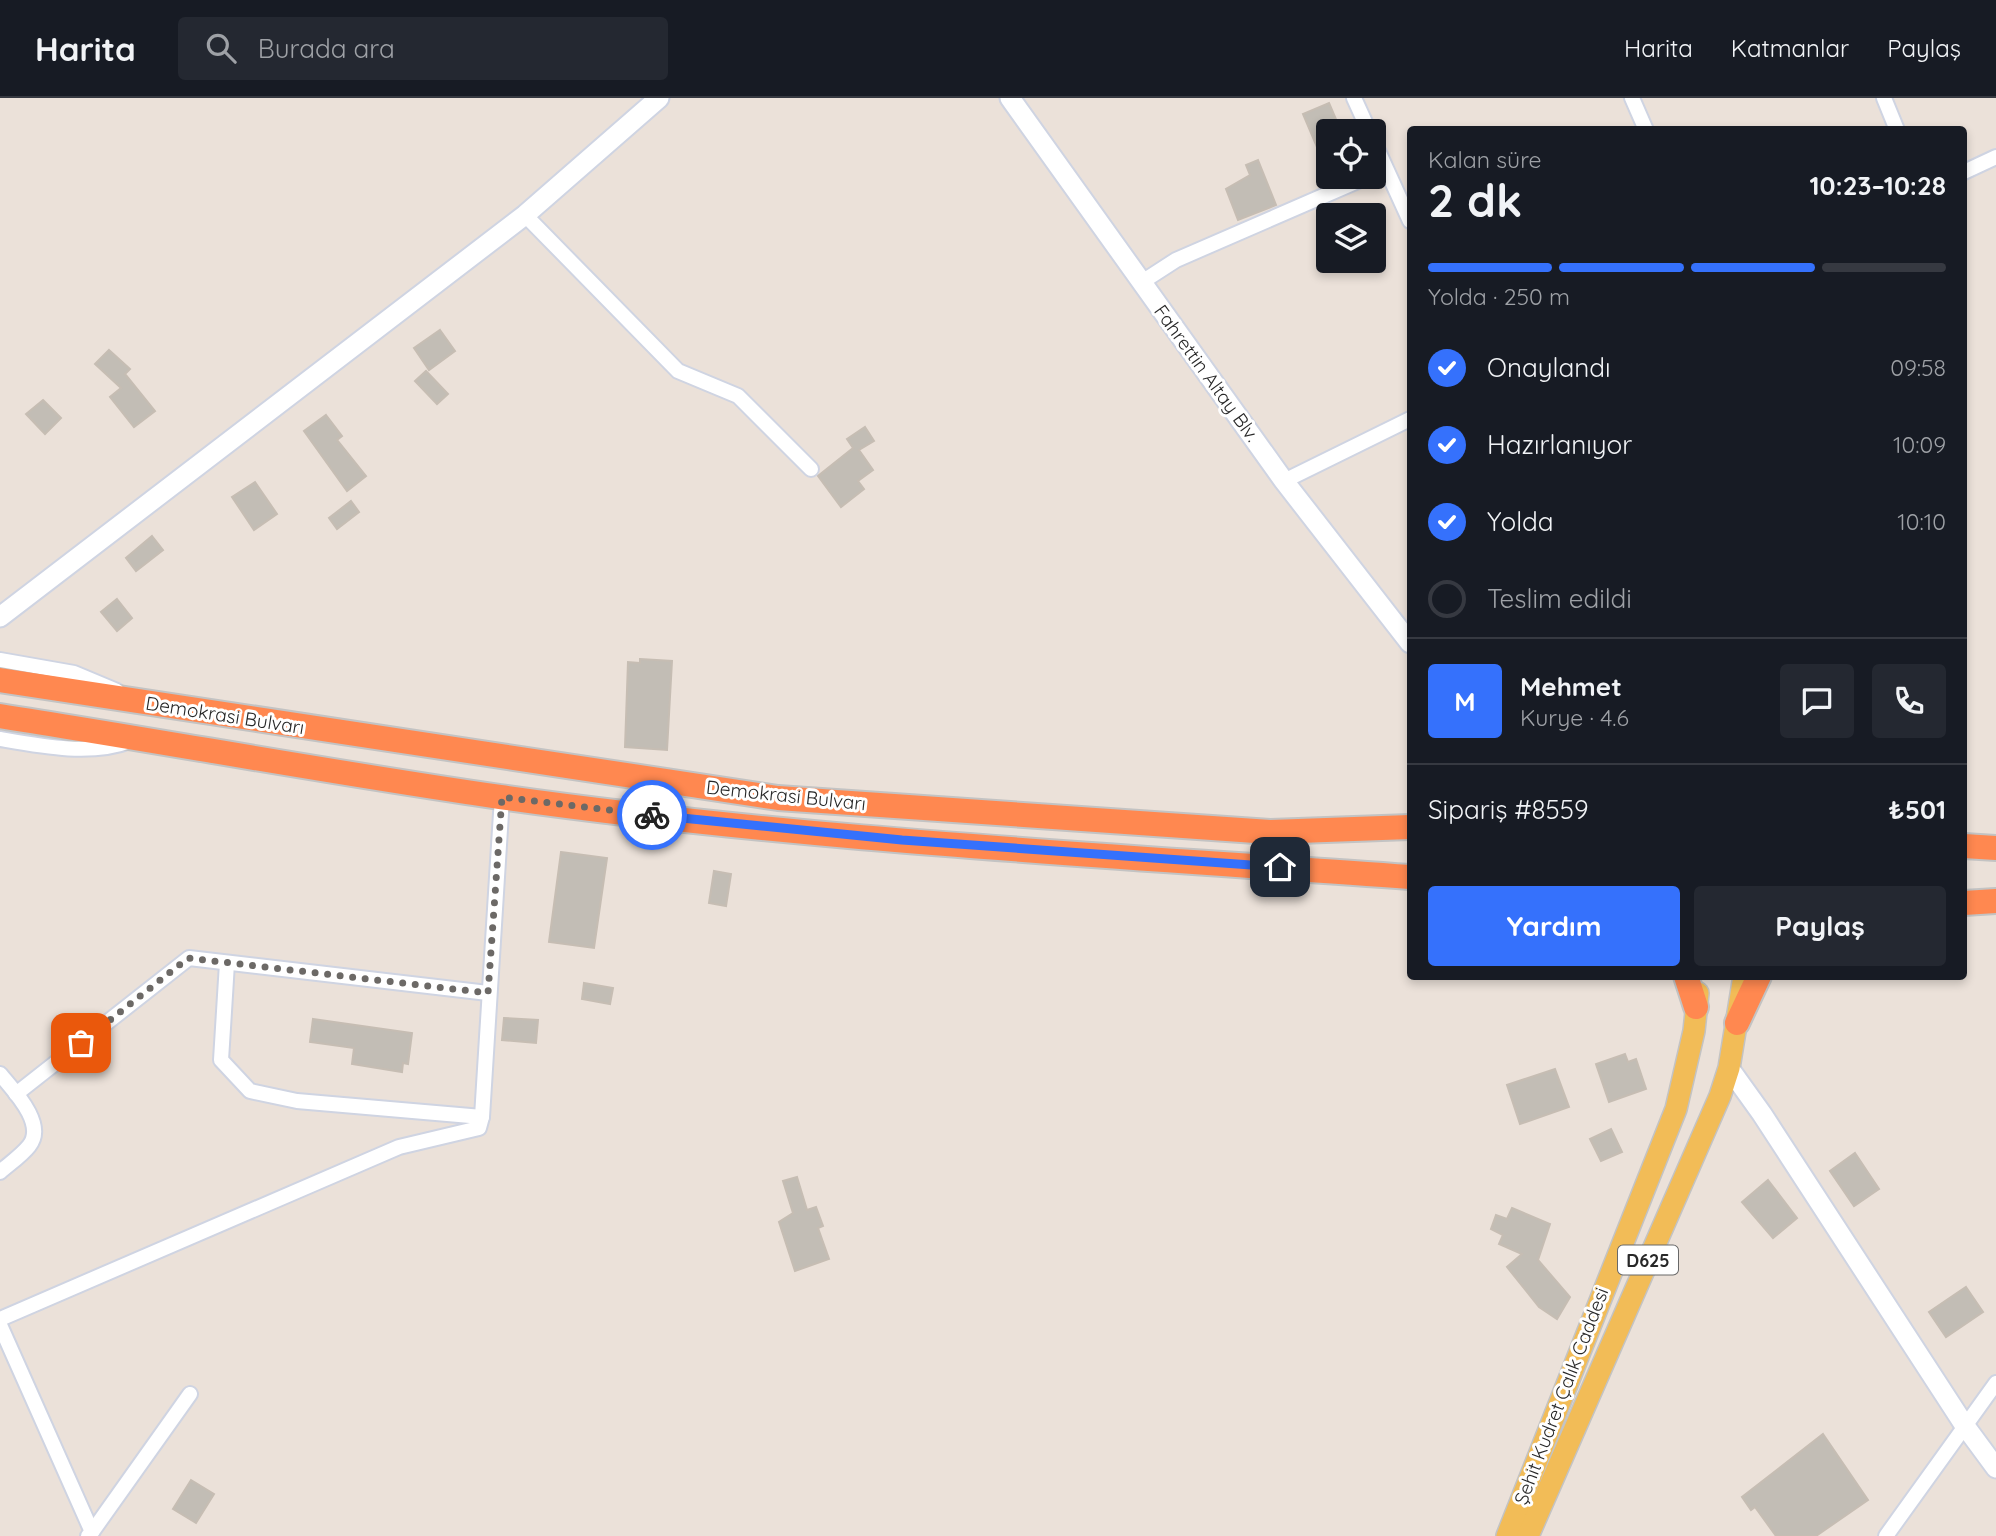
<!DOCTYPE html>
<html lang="tr">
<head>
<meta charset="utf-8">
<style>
	:root { --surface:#171b24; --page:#242831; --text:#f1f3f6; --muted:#9ea1a6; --line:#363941; --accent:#3571fc }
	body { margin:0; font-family:Quicksand,sans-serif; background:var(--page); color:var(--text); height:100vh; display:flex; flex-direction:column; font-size:26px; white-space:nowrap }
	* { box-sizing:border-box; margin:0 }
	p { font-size:23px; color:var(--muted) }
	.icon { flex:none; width:38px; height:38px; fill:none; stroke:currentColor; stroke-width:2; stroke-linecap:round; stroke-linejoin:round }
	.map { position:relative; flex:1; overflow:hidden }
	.drawer { position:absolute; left:1407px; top:28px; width:560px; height:854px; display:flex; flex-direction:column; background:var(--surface); border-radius:7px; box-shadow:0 4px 10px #0003 }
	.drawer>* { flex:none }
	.controls { position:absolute; left:1316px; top:21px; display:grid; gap:14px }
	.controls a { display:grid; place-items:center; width:70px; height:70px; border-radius:7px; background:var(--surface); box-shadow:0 4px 10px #0003; font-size:35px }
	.pin { position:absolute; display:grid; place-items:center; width:60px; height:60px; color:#fff; margin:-30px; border-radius:14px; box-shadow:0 4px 10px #0006 }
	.courier { position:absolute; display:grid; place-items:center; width:70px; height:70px; margin:-35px; border:5px solid #3571fc; border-radius:50%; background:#fff; color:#222; box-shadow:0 2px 9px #0007 }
	.overview em { font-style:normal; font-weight:700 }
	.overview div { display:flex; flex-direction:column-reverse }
	.overview { display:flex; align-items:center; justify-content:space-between; height:119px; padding:0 21px }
	h1 { font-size:46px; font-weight:700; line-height:52px }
	.bar { display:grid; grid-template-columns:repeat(4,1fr); gap:10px 7px; align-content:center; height:84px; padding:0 21px }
	.bar i { height:9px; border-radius:5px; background:var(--line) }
	.bar .active { background:var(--accent) }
	.bar p { grid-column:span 4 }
	.line { display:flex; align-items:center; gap:18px; padding:0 21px; border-top:2px solid var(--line) }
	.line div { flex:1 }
	.round { display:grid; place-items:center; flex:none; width:74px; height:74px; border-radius:7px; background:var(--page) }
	ol { padding:0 21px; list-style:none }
	li { display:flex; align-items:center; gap:21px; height:77px }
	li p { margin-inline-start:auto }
	li .icon { padding:7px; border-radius:50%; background:var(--accent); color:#fff; stroke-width:4 }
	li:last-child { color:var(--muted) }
	li i { width:38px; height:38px; border:4px solid var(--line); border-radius:50% }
	.button { display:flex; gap:14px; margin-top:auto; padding:14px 21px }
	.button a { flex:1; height:80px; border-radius:7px; background:var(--accent); color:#fff; font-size:28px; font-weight:700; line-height:80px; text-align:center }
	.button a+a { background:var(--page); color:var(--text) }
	header { display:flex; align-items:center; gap:42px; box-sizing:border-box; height:98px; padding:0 35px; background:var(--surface); border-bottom:2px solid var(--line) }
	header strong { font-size:33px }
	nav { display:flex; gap:38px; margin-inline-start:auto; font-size:24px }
	.search { width:490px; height:63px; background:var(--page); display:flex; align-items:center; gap:18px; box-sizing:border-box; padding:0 24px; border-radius:7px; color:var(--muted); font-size:26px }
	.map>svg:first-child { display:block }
	.building { fill:#c2bdb5; stroke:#c6bdb3; stroke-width:2 }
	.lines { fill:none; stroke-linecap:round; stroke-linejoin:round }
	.street-casing { stroke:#cfd4e2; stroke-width:18 }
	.secondary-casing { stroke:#cfd4e2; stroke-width:23 }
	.primary-casing { stroke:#c3c3c3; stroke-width:24 }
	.highway-casing { stroke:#c3c3c3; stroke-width:28 }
	.street { stroke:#fff; stroke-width:14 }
	.secondary { stroke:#fff; stroke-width:19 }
	.primary { stroke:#f2bc57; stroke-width:21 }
	.highway { stroke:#ff8850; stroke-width:24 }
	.done { stroke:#6c6966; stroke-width:7; stroke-dasharray:0 12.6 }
	.route { stroke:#3571fc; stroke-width:9 }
	.labels { text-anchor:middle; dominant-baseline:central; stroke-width:6; stroke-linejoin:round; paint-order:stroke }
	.shield { fill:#fff; stroke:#686868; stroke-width:2 }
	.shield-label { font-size:18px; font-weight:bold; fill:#282828 }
	.street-label { font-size:19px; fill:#282828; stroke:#fff }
</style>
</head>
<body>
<header>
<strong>Harita</strong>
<div class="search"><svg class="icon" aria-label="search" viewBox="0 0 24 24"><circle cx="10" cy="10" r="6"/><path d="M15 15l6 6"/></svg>Burada ara</div>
<nav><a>Harita</a><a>Katmanlar</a><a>Paylaş</a></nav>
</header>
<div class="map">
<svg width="1996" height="1438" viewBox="0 0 1996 1438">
	<rect width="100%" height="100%" fill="#ebe1d9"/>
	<!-- building -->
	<g class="building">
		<path d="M1329,5l12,28h-13v42l-25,-59z"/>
		<path d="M1258,62l18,45 -38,15 -12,-31 24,-14 -4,-10z"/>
		<path d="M440,232l15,21 -26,19 -15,-22z"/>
		<path d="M109,252l21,19 -5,5 30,37 -21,16 -24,-30 11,-9 -26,-24z"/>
		<path d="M426,273l22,23 -11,10 -22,-23z"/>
		<path d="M43,302l18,18 -16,16 -19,-20z"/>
		<path d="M326,317l16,21 -5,4 29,36 -19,15 -43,-60z"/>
		<path d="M865,329l9,14 -15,9 14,20 -15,11 6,8 -23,18 -23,-31 35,-28 -6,-9z"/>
		<path d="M255,384l22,32 -23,16 -22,-33z"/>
		<path d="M351,403l8,11 -22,17 -8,-11z"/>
		<path d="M152,438l11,14 -27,21 -10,-13z"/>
		<path d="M117,501l15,19 -15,13 -16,-19z"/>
		<path d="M640,561l32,2 -5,89 -42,-3 3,-85 12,1z"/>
		<path d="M561,754l46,6 -13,90 -45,-6z"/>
		<path d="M714,773l17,3 -5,32 -17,-3z"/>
		<path d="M584,885l29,5 -3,16 -28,-5z"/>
		<path d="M504,920l34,2 -2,23 -34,-3z"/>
		<path d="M313,921l99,14 -4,31 -5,-1 -1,9 -50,-8 2,-16 -44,-6z"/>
		<path d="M1625,956l3,8 8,-3 10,30 -37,13 -13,-38z"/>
		<path d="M1555,971l14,38 -49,17 -13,-39z"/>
		<path d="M1611,1031l11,23 -21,9 -11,-22z"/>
		<path d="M1855,1055l24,36 -25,17 -24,-35z"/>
		<path d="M797,1079l10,33 9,-3 7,19 -5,2 11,31 -34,12 -16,-49 14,-9 -10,-32z"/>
		<path d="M1768,1082l29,38 -24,20 -31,-36z"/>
		<path d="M1512,1110l38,16 -12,36 32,37 -13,22 -18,-12 -32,-40 15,-13 -23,-10 4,-9 -12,-6 5,-14 11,4z"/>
		<path d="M1966,1189l17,25 -37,25 -17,-25z"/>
		<path d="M1823,1336l45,66 -52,36h-40l-21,-29 -4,3 -9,-13z"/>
		<path d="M191,1382l23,14 -18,29 -23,-14z"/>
	</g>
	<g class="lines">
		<defs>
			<g id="street">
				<path d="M1354,0l15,33"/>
				<path d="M1632,0l14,32"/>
				<path d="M1884,0l13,32"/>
				<path d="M1374,44l36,79"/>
				<path d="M1964,74l32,-15"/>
				<path d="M525,117l153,156 60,25 73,73"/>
				<path d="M1142,184l34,-22 191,-83"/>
				<path d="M1284,383l126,-62"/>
				<path d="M0,562l74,13 43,18"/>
				<path d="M0,641c40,7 91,17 130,2"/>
				<path d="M227,865l-6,97 29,31 47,10 185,16"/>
				<path d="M0,976c13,16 47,50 29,72 -8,10 -20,18 -29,26"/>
				<path d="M16,996l173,-136 299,35"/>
				<path d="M0,1221l399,-172 80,-19 3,-11 20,-320"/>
				<path d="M0,1227l92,207 -4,4"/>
				<path d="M92,1434l98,-138"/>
				<path d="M1886,1438l110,-153"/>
			</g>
			<g id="secondary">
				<path d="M1010,0l274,383 126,162"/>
				<path d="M0,519l525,-402 134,-117"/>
				<path d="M1729,970l33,46 203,312 31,42"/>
			</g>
			<g id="primary">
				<path d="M1507,1438l169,-427 18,-78 4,-38"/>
				<path d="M1528,1438l192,-440 9,-28 15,-92"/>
			</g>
			<g id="highway">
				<path d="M0,582l778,118 492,34 140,-5"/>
				<path d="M0,618c167,26 333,57 500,81 302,43 607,58 910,80"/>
				<path d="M1964,748l32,2"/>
				<path d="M1964,805l32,-2"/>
				<path d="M1686,878l10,31"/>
				<path d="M1737,925l22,-47"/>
			</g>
		</defs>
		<!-- street casing -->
		<use href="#street" class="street-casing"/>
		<!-- secondary casing -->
		<use href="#secondary" class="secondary-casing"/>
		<!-- primary casing -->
		<use href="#primary" class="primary-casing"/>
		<!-- highway casing -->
		<use href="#highway" class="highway-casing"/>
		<!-- street -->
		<use href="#street" class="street"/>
		<!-- secondary -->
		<use href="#secondary" class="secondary"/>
		<!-- primary -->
		<use href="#primary" class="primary"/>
		<!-- highway -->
		<use href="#highway" class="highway"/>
	</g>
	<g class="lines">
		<!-- done -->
		<path class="done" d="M81,945l107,-85 300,35 14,-196 150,18"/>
		<!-- route -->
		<path class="route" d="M652,717l250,25 378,27"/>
	</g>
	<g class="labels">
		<!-- shield labels -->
		<rect class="shield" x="1618" y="1147.5" width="60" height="29" rx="5"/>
		<g class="shield-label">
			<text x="1648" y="1162">D625</text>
		</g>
		<!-- street labels -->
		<g class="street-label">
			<text transform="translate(1207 275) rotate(54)">Fahrettin Altay Blv.</text>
			<text transform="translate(225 617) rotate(9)">Demokrasi Bulvarı</text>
			<text transform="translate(786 697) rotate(6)">Demokrasi Bulvarı</text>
			<text transform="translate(1561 1298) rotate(-69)">Şehit Kudret Çalık Caddesi</text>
		</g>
	</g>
</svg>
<div class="controls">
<a><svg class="icon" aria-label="locate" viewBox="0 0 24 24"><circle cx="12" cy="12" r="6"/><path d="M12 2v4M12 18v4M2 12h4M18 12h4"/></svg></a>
<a><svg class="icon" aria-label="layers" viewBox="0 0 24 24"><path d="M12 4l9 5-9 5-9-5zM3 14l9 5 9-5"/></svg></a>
</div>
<div class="pin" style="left:81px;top:945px;background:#ea580c"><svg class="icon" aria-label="bag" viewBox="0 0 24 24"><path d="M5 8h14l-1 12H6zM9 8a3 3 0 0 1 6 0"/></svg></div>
<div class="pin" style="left:1280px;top:769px;background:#1f2937"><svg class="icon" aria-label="home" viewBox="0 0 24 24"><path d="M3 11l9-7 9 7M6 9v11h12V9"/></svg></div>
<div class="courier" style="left:652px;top:717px"><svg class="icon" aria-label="bike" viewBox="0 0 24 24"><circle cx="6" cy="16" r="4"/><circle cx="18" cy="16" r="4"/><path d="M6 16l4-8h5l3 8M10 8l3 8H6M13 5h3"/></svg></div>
<section class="drawer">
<div class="overview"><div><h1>2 dk</h1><p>Kalan süre</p></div><em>10:23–10:28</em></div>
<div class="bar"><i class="active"></i><i class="active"></i><i class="active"></i><i></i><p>Yolda · 250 m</p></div>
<ol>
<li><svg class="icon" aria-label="check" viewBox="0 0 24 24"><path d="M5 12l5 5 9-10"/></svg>Onaylandı<p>09:58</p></li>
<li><svg class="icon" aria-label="check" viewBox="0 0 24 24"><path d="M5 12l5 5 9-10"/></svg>Hazırlanıyor<p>10:09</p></li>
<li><svg class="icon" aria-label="check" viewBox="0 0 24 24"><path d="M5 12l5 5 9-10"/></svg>Yolda<p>10:10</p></li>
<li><i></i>Teslim edildi</li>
</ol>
<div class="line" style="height:126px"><b class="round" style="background:var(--accent);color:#fff">M</b><div><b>Mehmet</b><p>Kurye · 4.6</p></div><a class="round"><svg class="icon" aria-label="chat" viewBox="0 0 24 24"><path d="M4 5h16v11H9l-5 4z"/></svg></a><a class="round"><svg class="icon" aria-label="phone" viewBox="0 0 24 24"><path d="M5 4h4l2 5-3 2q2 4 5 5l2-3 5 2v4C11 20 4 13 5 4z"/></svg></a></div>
<div class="line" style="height:91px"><div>Sipariş #8559</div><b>₺501</b></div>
<div class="button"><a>Yardım</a><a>Paylaş</a></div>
</section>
</div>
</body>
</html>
